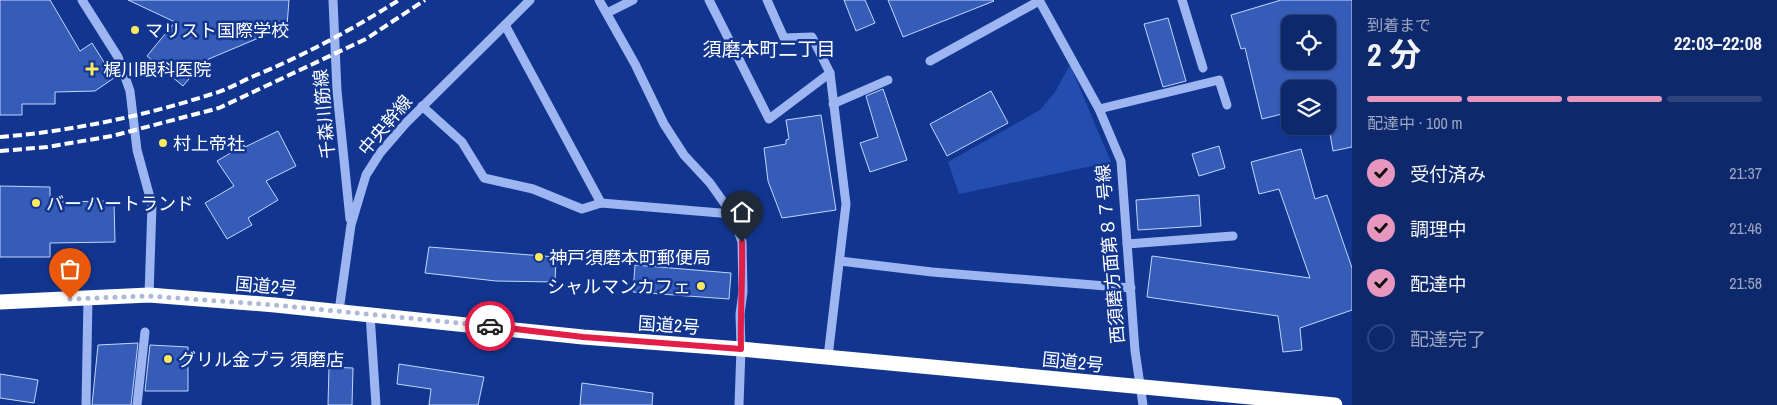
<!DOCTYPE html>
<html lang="ja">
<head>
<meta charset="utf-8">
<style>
	:root { --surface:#0e286c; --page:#173072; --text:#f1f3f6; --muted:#9ba6c2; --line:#2e447f; --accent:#e797bd }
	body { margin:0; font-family:"Archivo Narrow","Noto Sans JP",sans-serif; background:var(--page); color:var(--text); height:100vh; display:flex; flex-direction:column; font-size:19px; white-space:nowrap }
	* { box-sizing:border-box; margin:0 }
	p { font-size:16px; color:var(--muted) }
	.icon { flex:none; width:28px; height:28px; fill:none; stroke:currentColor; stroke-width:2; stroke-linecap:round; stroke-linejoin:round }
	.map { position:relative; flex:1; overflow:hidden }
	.side { display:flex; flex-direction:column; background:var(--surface); width:425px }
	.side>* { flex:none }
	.tools { position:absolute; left:1281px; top:15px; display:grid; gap:10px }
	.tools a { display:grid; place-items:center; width:55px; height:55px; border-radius:10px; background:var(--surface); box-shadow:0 1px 4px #0004,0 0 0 1px var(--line); font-size:25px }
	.pin { position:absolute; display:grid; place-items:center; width:42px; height:42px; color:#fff; margin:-51px -21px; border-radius:50% 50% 50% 0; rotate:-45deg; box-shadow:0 0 5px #0007 }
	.pin .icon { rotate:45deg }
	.courier { position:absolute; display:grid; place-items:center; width:50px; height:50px; margin:-25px; border:4px solid #e11d48; border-radius:50%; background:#fff; color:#222; box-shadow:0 1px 6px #0007 }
	.overview em { font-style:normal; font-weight:700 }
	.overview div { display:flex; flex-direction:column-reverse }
	.overview { display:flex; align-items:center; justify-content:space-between; height:85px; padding:0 15px }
	h1 { font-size:32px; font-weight:700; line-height:38px }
	.bar { display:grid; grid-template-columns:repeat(4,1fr); gap:8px 5px; align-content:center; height:60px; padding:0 15px }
	.bar i { height:6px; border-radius:4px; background:var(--line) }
	.bar .active { background:var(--accent) }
	.bar p { grid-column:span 4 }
	ol { padding:0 15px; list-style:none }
	li { display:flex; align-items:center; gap:15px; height:55px }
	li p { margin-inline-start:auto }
	li .icon { padding:5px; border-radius:50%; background:var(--accent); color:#111; stroke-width:4 }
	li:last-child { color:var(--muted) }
	li i { width:28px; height:28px; border:2px solid var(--line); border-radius:50% }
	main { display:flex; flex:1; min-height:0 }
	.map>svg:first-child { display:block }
	.green { fill:#234eaf }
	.building { fill:#355cb7; stroke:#c4d5fd; fill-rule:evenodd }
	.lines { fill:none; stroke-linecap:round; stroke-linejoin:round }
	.minor { stroke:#9db6f2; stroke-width:9 }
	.highway { stroke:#fff; stroke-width:15 }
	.rail { stroke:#fff; stroke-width:4; stroke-dasharray:9 4; stroke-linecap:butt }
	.done { stroke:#acb9d8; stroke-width:5; stroke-dasharray:0 9 }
	.route { stroke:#e11d48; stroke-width:6 }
	.poi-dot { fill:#ffe95e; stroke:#123690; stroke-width:2 }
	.labels { text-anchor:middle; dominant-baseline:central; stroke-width:5; stroke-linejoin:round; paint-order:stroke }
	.poi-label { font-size:18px; fill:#fff; stroke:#123690; text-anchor:start }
	.street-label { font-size:18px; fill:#fff; stroke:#123690 }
	.neighbourhood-label { font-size:19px; fill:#fff; stroke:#123690 }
</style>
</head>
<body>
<main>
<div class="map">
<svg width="1352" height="405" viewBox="0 0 1352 405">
	<rect width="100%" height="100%" fill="#123690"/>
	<!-- green -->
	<path class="green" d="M1070,65l41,97 -152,32 -11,-32 92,-52 15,-18z"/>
	<!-- building -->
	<g class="building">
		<path d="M0,0h50l30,51 12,-8 22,35 -19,13 -40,1v12h-33v11h-22z"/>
		<path d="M128,0h161l-2,26 -83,35 -21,25 -36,-30 28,-34z"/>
		<path d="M844,0h21l10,23 -19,8z"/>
		<path d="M888,0h105l1,1 -91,36z"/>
		<path d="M1281,0h71v147l-19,4 -5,-29v-33h-38v23l-28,7 -17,-71 -4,1 -10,-34zM1290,24h38v37h-38z"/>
		<path d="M1168,18l18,63 -23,6 -19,-63z"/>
		<path d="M883,89l24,71 -37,12 -10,-29 18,-6 -12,-41z"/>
		<path d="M991,91l17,32 -61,33 -17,-32z"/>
		<path d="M821,115l15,95 -54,8 -14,-37 -4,-33 22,-4v-4l3,-1 -3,-19z"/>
		<path d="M278,131l18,35 -30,15 12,19 -30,18 4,7 -25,14 -22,-36 29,-17 -17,-25 27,-16 1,2z"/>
		<path d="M1219,146l6,22 -26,8 -7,-22z"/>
		<path d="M1301,149l14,50 12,-4 25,73v42l-52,18 2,22 -19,2 -5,-36 -131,-19 5,-41 158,22 -31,-89 -20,5 -8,-32z"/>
		<path d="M0,186l50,1v15l64,-1 1,41 -65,1v14h-50z"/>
		<path d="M1199,195l2,31 -63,4 -2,-30z"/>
		<path d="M429,247l127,10 -1,25 -59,-1 -71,-8z"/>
		<path d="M635,265l96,8 -2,26 -96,-7z"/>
		<path d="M138,343l-7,62h-39l6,-60z"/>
		<path d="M150,345l38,2v44h-43z"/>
		<path d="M399,364l85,13 -6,28h-49l2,-16 -34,-5z"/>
		<path d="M329,367l24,1 -1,37h-24z"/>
		<path d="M0,374l38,6 -4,23 -34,-5z"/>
		<path d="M582,383l71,10 -1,12h-72z"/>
	</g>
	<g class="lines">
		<!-- minor -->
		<g class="minor">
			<path d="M82,0l36,57 12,34 7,59 15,55 -3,90"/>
			<path d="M333,0l4,91 13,128"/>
			<path d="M599,0l36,64 29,60 20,31 26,28 22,31 10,28 1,50 -3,22 1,35 -2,56"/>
			<path d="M709,0l60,119 61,-46"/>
			<path d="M767,0l17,38 28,-1 18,36 16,131 -18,153"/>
			<path d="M1039,0l60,109 22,52 14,190 8,54"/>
			<path d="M1182,0l21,68"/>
			<path d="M607,13l26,-13"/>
			<path d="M505,25l96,178"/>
			<path d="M930,61l109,-60"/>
			<path d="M833,104l55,-24"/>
			<path d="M422,106l40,36 22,36 49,11 49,20 19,-6 131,11"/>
			<path d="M1099,109l120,-29 8,25"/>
			<path d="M1127,244l106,-8"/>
			<path d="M840,261l92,11 199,16"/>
			<path d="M339,311l12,-86 15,-50 14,-22 26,-30 124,-123"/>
			<path d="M370,314l6,91"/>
			<path d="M86,405l2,-107"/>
			<path d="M137,405l8,-73"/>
		</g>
		<!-- highway -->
		<path class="highway" d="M0,302l149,-7 126,10 308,32 158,12 594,56"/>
		<!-- rail -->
		<g class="rail">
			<path d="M0,137c72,-6 144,-21 212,-43 15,-4 28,-12 42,-18 51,-21 99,-47 145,-76"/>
			<path d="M0,151l47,-4 65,-11 107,-28 147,-69 59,-39"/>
		</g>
	</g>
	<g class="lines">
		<!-- done -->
		<path class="done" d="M70,299l78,-3 127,9 215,21"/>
		<!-- route -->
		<path class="route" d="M490,326l93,11 158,12c-1,-36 2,-71 1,-107"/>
	</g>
	<!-- markers -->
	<g class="poi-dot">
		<circle cx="135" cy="30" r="5"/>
		<path d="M89.5 61.5h5v5h5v5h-5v5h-5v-5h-5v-5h5z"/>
		<circle cx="163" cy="143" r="5"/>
		<circle cx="36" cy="203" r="5"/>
		<circle cx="539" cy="257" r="5"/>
		<circle cx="701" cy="286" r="5"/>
		<circle cx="168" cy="359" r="5"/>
	</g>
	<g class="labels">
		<!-- poi labels -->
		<g class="poi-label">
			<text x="145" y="30">マリスト国際学校</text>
			<text x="103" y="69">梶川眼科医院</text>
			<text x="173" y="143">村上帝社</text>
			<text x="46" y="203">バー ハートランド</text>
			<text x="549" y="257">神戸須磨本町郵便局</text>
			<text x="691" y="286" text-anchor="end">シャルマンカフェ</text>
			<text x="178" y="359">グリル金プラ 須磨店</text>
		</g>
		<!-- street labels -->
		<g class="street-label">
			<text transform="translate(324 114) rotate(-95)">千森川筋線</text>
			<text transform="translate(385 125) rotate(-50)">中央幹線</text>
			<text transform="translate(1110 254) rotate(-95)">西須磨方面第８７号線</text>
			<text transform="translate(266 286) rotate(5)">国道2号</text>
			<text transform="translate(669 325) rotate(4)">国道2号</text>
			<text transform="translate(1073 362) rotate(6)">国道2号</text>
		</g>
		<!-- neighbourhood labels -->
		<g class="neighbourhood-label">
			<text x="769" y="49">須磨本町二丁目</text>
		</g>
	</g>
</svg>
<div class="tools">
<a><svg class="icon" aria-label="locate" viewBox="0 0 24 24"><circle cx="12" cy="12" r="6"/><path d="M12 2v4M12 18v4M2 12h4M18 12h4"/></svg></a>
<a><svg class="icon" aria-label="layers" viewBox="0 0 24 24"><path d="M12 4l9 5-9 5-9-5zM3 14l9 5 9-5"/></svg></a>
</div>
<div class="pin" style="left:70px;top:299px;background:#ea580c"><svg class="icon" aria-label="bag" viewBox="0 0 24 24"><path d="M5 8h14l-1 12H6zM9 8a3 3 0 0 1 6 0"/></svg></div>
<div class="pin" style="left:742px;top:242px;background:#1f2937"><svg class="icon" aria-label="home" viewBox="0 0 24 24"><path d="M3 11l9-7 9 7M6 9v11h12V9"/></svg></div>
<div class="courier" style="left:490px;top:326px"><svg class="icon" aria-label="car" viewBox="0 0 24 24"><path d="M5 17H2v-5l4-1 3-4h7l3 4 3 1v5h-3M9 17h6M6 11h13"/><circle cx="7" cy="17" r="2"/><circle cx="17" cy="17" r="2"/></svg></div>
</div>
<section class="side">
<div class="overview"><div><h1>2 分</h1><p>到着まで</p></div><em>22:03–22:08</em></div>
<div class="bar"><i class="active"></i><i class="active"></i><i class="active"></i><i></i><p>配達中 · 100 m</p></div>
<ol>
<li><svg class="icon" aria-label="check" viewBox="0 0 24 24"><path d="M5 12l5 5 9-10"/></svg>受付済み<p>21:37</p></li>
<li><svg class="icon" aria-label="check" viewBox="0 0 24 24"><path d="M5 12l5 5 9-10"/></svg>調理中<p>21:46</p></li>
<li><svg class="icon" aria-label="check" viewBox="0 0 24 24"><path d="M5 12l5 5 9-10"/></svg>配達中<p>21:58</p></li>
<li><i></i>配達完了</li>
</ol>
</section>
</main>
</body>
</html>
